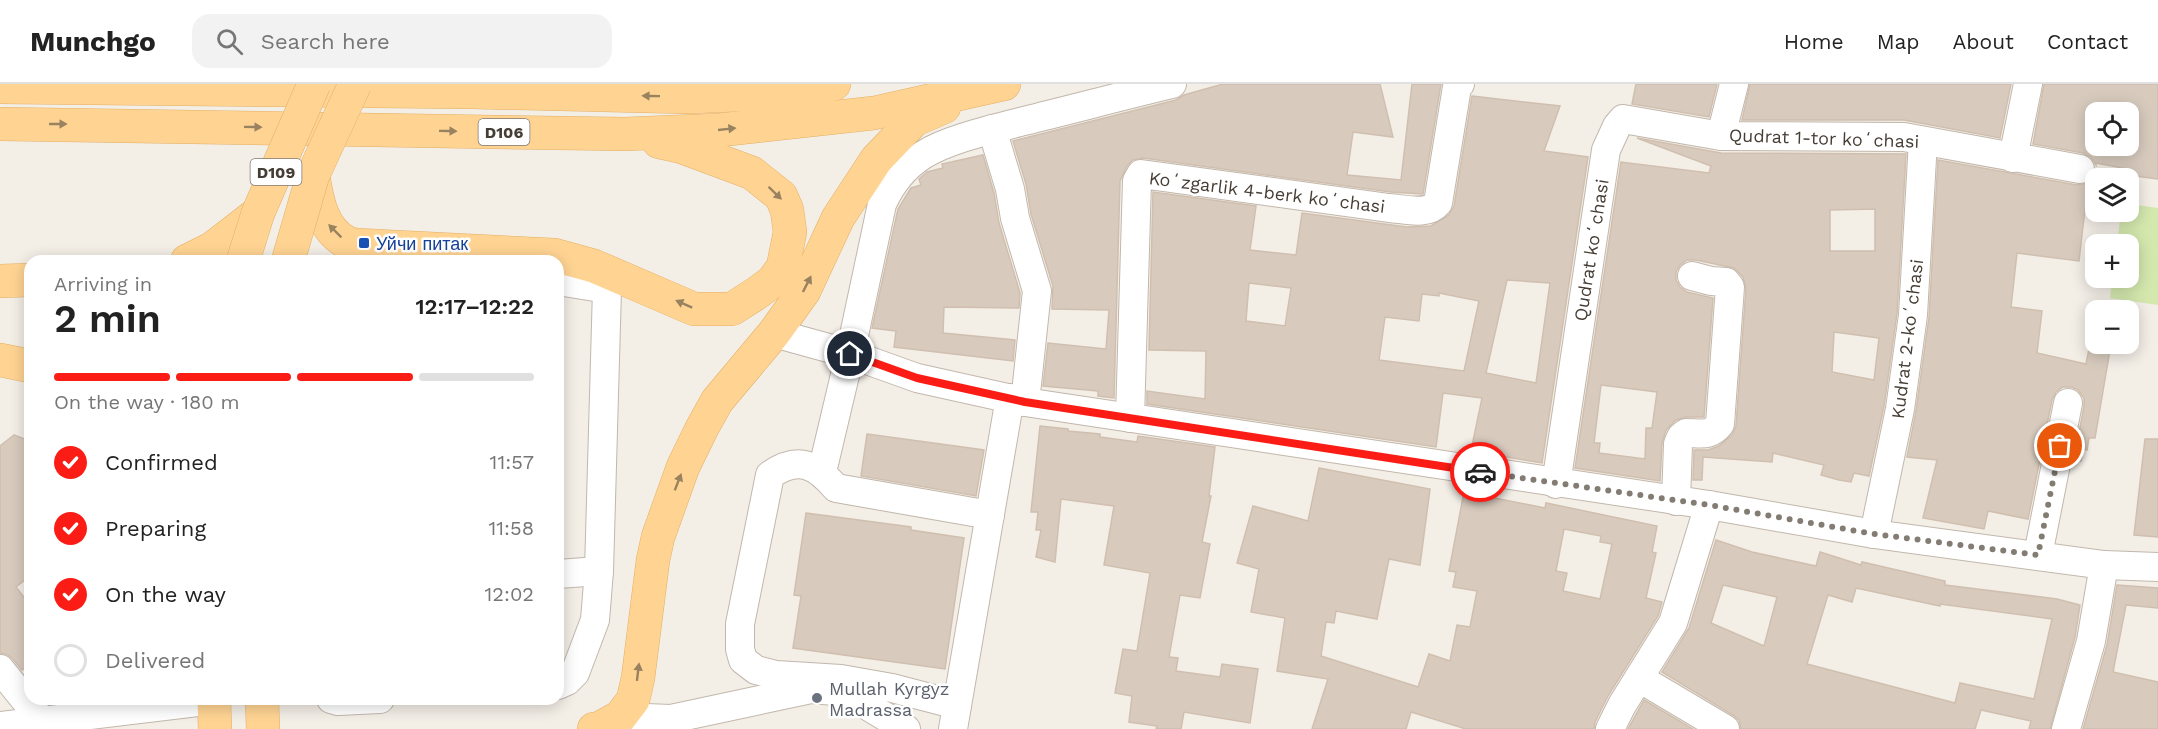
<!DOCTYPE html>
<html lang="en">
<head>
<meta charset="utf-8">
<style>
	:root { --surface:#fff; --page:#f2f2f2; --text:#222; --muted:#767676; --line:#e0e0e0; --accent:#fb1d15 }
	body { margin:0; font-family:"Work Sans",sans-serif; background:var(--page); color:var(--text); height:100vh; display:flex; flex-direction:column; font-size:22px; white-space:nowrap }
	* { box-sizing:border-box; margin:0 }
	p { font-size:20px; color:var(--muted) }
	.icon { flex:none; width:33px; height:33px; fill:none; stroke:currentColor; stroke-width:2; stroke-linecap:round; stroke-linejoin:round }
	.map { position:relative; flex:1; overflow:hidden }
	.drawer { position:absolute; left:24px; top:171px; width:540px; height:450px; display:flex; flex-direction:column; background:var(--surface); border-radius:18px; box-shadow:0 3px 15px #0003 }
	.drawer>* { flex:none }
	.tools { position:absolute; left:2085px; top:18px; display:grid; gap:12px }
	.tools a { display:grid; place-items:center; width:54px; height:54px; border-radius:12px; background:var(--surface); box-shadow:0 3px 15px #0003; font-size:30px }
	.pin { position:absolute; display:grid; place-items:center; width:51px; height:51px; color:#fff; margin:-26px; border:3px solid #fff; border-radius:50%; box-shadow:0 2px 6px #0007 }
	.courier { position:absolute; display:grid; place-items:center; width:60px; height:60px; margin:-30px; border:4px solid #fb1d15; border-radius:50%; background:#fff; color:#222; box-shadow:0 2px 8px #0007 }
	.headline em { font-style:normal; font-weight:600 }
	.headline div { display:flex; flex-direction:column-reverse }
	.headline { display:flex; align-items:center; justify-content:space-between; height:102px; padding:0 30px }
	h1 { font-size:39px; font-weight:600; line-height:45px }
	.bar { display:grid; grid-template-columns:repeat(4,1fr); gap:9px 6px; align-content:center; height:72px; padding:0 30px }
	.bar i { height:8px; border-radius:4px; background:var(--line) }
	.bar .selected { background:var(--accent) }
	.bar p { grid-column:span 4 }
	ol { padding:0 30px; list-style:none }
	li { display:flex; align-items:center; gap:18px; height:66px }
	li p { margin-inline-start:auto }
	li .icon { padding:6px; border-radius:50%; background:var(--accent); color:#fff; stroke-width:4 }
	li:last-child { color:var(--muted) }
	li i { width:33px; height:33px; border:3px solid var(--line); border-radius:50% }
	header { display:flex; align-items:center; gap:36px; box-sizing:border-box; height:84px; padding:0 30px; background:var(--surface); border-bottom:2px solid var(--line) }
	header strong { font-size:28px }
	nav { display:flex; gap:33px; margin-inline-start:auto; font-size:21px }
	.search { width:420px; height:54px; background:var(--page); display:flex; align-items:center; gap:15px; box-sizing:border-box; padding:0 21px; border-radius:18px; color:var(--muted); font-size:22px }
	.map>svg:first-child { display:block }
	.green { fill:#d4e8ae }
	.building { fill:#d8cbbe; stroke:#d0bfaf; stroke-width:1.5; fill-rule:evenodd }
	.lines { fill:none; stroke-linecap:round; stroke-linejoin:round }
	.minor-casing { stroke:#c2b7ac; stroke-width:30 }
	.major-casing { stroke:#e4af63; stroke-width:34 }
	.minor { stroke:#fff; stroke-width:28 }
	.major { stroke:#ffd493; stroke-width:33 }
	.major-bridge-casing { stroke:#e4af63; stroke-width:34; stroke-linecap:butt }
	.major-bridge { stroke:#ffd493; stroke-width:33 }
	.oneway { fill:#99825f }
	.done { stroke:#837c73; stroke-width:6; stroke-dasharray:0 10.8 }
	.route { stroke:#fb1d15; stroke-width:8 }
	.transit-dot { fill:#1a4fb4; stroke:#fff; stroke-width:2 }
	.worship-dot { fill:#6b7280; stroke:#fff; stroke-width:2 }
	.labels { text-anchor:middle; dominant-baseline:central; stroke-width:5; stroke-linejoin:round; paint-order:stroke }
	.shield { fill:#fff; stroke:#7e7872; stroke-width:1.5 }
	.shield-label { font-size:16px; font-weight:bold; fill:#463e35 }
	.street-label { font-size:18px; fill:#463e35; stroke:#fff }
	.transit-label { font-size:18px; fill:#164399; stroke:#fff; text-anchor:start }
	.worship-label { font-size:18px; fill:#5b616d; stroke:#fff; text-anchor:start }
</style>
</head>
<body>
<header>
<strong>Munchgo</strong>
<div class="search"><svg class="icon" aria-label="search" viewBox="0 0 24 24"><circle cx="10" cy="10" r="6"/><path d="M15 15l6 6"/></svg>Search here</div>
<nav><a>Home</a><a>Map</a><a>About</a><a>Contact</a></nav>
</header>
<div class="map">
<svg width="2158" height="645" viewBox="0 0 2158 645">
	<rect width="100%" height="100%" fill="#f3eee6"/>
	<!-- green -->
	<path class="green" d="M2129,120l29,4v97l-48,-7 2,-20h16v-34h-11l4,-32h7z"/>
	<!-- building -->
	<g class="building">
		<path d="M1223,0h157l13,53 -40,-5 -6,43 54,5 11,-96h29l-18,110 -32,-2 -248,-34 -10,2 -6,6 -7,15 -6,217 -16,-2v-5l-55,-5 5,-43 58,6 3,-39 -57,-1 1,-23 -22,-72 -5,-30 -13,-43 163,-41 8,-5z"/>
		<path d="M1636,0h81l-8,33 -77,-13z"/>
		<path d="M1750,0h261l-11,54 -96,-18h-162z"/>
		<path d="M2044,0h114v95l-30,-4v-6l-32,-6v2l-5,-8 -8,-4 -50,-9zM2096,28h32v34h-32z"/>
		<path d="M1472,12l88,10 -16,45 44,6 -46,306 -71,-12 11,-53 -39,-5 -7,54 -289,-43v-13l58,8 1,-48 -57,-1 4,-158 103,14 -6,44 46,5 6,-42 105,14 24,-1 18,-11 5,-9zM1507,196l43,3 -14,100 -50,-10zM1249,199l42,5 -6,38 -39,-5zM1439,209l40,8 -15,70 -85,-11 6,-43 34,4 3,-27 17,2z"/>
		<path d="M1637,54l84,15 185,1 -9,159 -13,93 -15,70 -15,-3 -3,9 -12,-2 -18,-5 3,-10 -51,-12 -1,9 -69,-5 -1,23h-9l1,-30h14l11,-4 13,-11 4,-9 10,-138 -3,-11 -9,-9 -38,-8h-9l-7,5 -4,7v8l4,7 7,5 26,6 -9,119h-18l-10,3 -10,10 -4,13 -2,38 -85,-13 46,-306 88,11 2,-7zM1875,125v42h-45v-41zM1834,248l45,6 -5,42 -42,-8zM1601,301l56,7 -5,36h-6l-1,31 -46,-6 1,-10h-6z"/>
		<path d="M983,71l11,38 5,30 21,70 -1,15 -75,-1 -1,26 72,7 -2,21 -119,-14 2,-16 -24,-3 26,-119 13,-21 10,-3 -2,-6 8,-7 16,-4 -1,-4z"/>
		<path d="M1938,76l139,25 11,-2 -9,78 -62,-8 -6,54 31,4 -5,42 49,11 4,-20h21l-16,94h-6l-2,12 -4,-1 -2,12 -7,-1 10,-54v-8l-6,-8 -6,-3h-9l-7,5 -4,8 -24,119 -40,-8 -4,18 -61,-11 14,-58 -30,-3 9,-46 13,-94z"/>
		<path d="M1040,342l28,3v2l32,3v3l37,5 1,-6 77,11 -6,49h2l-9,46 8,2 -10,54 -20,-3 -11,62 9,1 -2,13 44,6 2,-13 36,5 -8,54 -66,-11 -3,17h-25l1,-3 -28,-4 3,-26 -17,-3 8,-44 14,2 13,-78 -46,-8 10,-59 -53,-7 -6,63 -19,-5 5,-27h-5l2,-18h-7z"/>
		<path d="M867,350l117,16 -8,46 -115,-20z"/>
		<path d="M14,351l16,6v135l-14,11 14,18v59l-8,6 -10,-12 -6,-4 -6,-1v-207z"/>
		<path d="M2145,355h13v98l-24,-2z"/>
		<path d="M1319,384l111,21 -10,76 -31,-6 -12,60 -41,-8 -2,12 -8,-1 -5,34 97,31 11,-33 21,7 7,-36 13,2 7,-36 -24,-4 3,-15 -7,-1 15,-79 81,16 1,-5 111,23 -5,26 4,1 -10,45 16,4 -4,14 -50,80 -13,26 -1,7h-128l-55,-17 -5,17h-94l16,-50 -51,-8 8,-53 -34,-6 8,-43 -22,-6 16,-57 55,15zM1564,445l37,7 -1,6 12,2 -12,55 -37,-8 4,-18 -11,-2z"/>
		<path d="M806,429l105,14v3l53,8 -19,131 -152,-21 8,-52 -7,-1z"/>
		<path d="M1716,456l36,12 64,14 4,-14 41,13 1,-3 83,19v4l112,14 23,6 -5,32 -25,92h-21l2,-8 -50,-11 -6,19h-234l-2,-9 -6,-5 -71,-43 27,-44zM1723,501l54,12 -13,49 -53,-23zM1856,504l84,18v-2l112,15 -18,80 -74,-16 -5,20 -148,-39 21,-69 24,7z"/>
		<path d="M2117,501l41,3v20l-32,-3 -13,67 45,10v47h-75l24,-84z"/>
		<path d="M1644,616l49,29h-65z"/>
	</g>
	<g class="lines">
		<defs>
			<g id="minor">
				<path d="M992,45l18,60 5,29 22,73 -12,111"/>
				<path d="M1721,52l13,-52"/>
				<path d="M2013,74l15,-74"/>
				<path d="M558,197l49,8"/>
				<path d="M774,249l76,21 67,24 108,24 684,103 165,29 230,31 54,2"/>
				<path d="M1130,334l7,-237 4,-7 248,34c16,1 38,8 49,-5l19,-116 3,-3"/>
				<path d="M822,388l28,-118 32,-150c9,-20 22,-37 41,-49 25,-16 71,-26 101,-34 49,-12 98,-25 148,-37"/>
				<path d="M1556,400l50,-334 11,-24 6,-7 98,17 183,1 176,32"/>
				<path d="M1676,417l2,-57 3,-7 5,-4c15,0 24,4 34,-9l10,-137 -4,-5 -15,-1 -19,-5"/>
				<path d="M1874,450l26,-125 13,-94 10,-174"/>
				<path d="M2038,471l30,-152"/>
				<path d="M558,490l41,-3"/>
				<path d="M0,585l43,53"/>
				<path d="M1639,594l86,51"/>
				<path d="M558,601l9,-4 8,-8 20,-53 4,-49 8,-282 -13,-23"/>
				<path d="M331,615l7,2 42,-2"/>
				<path d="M957,621l-65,-17 -51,-9 -65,-4 -20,-5 -13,-10 -3,-11v-25l30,-149c29,-20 46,-10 66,13l154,27"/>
				<path d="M620,633l51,2 140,-30 24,2 21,8 50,30"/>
				<path d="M0,642l214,-26"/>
				<path d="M953,645l57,-331"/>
				<path d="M1610,645l12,-24 51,-82 36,-118"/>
				<path d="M2066,645l25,-88 13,-76"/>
			</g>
			<g id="major">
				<path d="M0,3l472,5 216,5 96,-4 50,-9"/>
				<path d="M0,40l625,10 95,-4 154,-17 130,-29"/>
				<path d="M313,91c4,25 9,54 33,67 7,4 20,3 29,4l179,9 40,11 100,43h38l25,-16 16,-12 10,-14 7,-35 -3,-22 -6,-14 -29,-23 -70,-26 -23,-5"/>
				<path d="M187,177l26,-13 45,-35"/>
				<path d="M0,197l30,-1"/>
				<path d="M0,276l30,6"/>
				<path d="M214,615l1,30"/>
				<path d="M262,615l1,30"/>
				<path d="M594,645l6,-1 20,-11 13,-17 5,-22 15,-118 5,-23 25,-70 19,-39 15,-27 57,-68 30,-42 34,-73 38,-58 38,-40 30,-13"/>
			</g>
		</defs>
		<!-- minor casing -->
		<use href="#minor" class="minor-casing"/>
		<!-- major casing -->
		<use href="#major" class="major-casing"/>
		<!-- minor -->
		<use href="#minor" class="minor"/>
		<!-- major -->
		<use href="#major" class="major"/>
		<defs>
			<g id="major-bridge">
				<path d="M243,177l15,-48 56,-129"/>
				<path d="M288,177l25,-86 42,-91"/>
			</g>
		</defs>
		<!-- major-bridge casing -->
		<use href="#major-bridge" class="major-bridge-casing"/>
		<!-- major-bridge -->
		<use href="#major-bridge" class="major-bridge"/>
	</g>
	<!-- one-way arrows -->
	<defs><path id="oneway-solid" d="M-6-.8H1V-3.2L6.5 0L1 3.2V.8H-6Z" transform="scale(1.5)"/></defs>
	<g class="oneway">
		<use href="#oneway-solid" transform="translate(651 12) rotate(-179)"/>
		<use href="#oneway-solid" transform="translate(58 40)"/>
		<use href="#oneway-solid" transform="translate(253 43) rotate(1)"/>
		<use href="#oneway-solid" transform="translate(727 45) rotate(-6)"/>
		<use href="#oneway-solid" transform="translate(448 47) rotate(1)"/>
		<use href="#oneway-solid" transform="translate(775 109) rotate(44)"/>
		<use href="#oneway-solid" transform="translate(335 147) rotate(-135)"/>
		<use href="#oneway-solid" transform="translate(807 200) rotate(-63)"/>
		<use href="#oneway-solid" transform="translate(684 220) rotate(-156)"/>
		<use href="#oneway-solid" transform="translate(678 398) rotate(-69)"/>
		<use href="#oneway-solid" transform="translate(638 588) rotate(-83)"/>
	</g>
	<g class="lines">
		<!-- done -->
		<path class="done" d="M1480,388l229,33 165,29 164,21 22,-109"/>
		<!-- route -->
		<path class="route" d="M850,270l67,24 108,24 455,70"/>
	</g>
	<!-- markers -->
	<rect class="transit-dot" x="358" y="153" width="12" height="12" rx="3"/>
	<circle class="worship-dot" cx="817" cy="614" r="6"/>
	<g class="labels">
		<!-- shield labels -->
		<g class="shield">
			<rect x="478.5" y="35" width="51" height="26" rx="4.5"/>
			<rect x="250.5" y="75" width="51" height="26" rx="4.5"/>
		</g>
		<g class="shield-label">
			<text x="504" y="48">D106</text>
			<text x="276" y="88">D109</text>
		</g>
		<!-- street labels -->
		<g class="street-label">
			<text transform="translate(1824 54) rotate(2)">Qudrat 1-tor koʻchasi</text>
			<text transform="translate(1267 108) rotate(7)">Koʻzgarlik 4-berk koʻchasi</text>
			<text transform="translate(1591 166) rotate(-81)">Qudrat koʻchasi</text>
			<text transform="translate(1907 255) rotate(-83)">Kudrat 2-koʻchasi</text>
		</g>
		<!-- transit labels -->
		<g class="transit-label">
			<text x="376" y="159">Уйчи питак</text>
		</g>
		<!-- worship labels -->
		<g class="worship-label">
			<text x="829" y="604">Mullah Kyrgyz<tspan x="829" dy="21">Madrassa</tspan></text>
		</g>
	</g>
</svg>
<div class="tools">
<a><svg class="icon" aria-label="locate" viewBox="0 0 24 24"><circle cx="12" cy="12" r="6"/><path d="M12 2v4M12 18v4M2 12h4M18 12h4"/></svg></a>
<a><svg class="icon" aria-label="layers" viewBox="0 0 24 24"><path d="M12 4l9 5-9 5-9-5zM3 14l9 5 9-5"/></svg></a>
<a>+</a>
<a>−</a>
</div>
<div class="pin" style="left:2060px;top:362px;background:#ea580c"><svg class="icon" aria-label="bag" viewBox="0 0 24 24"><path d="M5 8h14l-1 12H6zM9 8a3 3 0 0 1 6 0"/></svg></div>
<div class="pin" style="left:850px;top:270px;background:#1f2937"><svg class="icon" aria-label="home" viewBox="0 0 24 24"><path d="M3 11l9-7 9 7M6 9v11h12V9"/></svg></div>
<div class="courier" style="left:1480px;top:388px"><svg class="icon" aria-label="car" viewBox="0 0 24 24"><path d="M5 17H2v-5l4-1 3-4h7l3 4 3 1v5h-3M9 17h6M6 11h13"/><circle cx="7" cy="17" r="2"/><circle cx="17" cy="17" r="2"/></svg></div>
<section class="drawer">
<div class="headline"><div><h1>2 min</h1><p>Arriving in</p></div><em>12:17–12:22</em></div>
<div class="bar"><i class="selected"></i><i class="selected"></i><i class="selected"></i><i></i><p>On the way · 180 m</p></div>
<ol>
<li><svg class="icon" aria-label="check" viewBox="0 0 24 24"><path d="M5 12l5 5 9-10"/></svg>Confirmed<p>11:57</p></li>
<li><svg class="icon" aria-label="check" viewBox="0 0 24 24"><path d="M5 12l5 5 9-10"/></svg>Preparing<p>11:58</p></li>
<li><svg class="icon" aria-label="check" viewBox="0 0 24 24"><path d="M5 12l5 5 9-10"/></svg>On the way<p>12:02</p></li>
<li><i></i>Delivered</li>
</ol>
</section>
</div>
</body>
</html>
